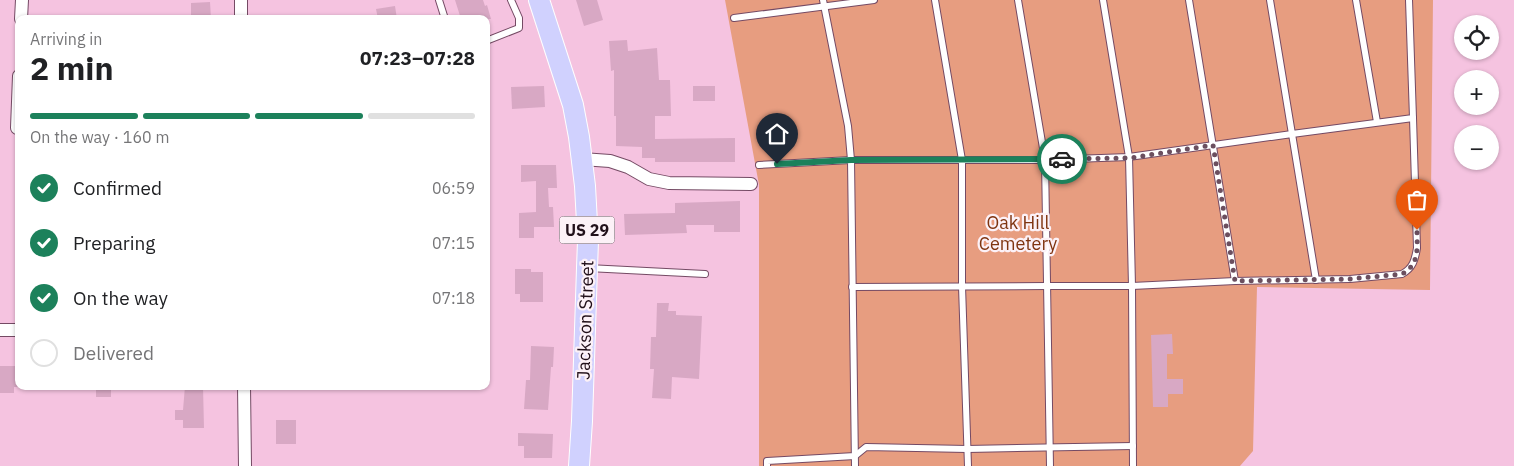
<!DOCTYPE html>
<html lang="en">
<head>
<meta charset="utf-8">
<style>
	:root { --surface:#fff; --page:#f2f2f2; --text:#202124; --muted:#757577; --line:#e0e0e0; --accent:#1c815b }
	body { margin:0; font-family:"IBM Plex Sans",sans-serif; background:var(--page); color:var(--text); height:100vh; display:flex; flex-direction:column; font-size:19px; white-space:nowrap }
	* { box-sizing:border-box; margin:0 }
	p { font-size:16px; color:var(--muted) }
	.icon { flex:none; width:28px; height:28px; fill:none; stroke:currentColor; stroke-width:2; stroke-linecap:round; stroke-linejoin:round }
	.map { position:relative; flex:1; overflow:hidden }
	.sheet { position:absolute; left:15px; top:15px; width:475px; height:375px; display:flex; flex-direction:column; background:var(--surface); border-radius:10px; box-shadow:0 1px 4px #0004 }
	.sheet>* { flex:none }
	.tools { position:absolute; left:1454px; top:15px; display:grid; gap:10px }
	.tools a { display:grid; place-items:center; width:45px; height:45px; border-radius:50%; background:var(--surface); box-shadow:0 1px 4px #0004; font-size:25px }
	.pin { position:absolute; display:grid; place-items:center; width:42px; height:42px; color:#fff; margin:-51px -21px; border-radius:50% 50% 50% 0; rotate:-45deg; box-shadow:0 0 5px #0007 }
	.pin .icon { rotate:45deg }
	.courier { position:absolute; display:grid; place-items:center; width:50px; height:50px; margin:-25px; border:4px solid #1c815b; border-radius:50%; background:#fff; color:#222; box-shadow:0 1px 6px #0007 }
	.head em { font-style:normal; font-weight:700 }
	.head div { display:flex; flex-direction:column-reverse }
	.head { display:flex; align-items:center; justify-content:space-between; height:85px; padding:0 15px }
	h1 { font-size:32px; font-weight:700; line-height:38px }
	.bar { display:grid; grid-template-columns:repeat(4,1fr); gap:8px 5px; align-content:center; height:60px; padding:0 15px }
	.bar i { height:6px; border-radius:4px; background:var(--line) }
	.bar .active { background:var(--accent) }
	.bar p { grid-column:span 4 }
	ol { padding:0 15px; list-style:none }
	li { display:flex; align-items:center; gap:15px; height:55px }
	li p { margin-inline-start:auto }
	li .icon { padding:5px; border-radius:50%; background:var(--accent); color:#fff; stroke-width:4 }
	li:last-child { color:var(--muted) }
	li i { width:28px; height:28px; border:2px solid var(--line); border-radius:50% }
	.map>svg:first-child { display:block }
	.green { fill:#e79d80 }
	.building { fill:#d8a8c4 }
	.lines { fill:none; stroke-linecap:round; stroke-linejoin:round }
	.service-casing { stroke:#744a64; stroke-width:8 }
	.minor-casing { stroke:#744a64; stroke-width:14 }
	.primary-casing { stroke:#fff; stroke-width:22 }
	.service { stroke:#fff; stroke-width:6 }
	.minor { stroke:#fff; stroke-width:12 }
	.primary { stroke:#d0d1fe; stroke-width:20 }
	.done { stroke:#6b4f5f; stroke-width:5; stroke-dasharray:0 9 }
	.route { stroke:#1c815b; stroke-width:6 }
	.labels { text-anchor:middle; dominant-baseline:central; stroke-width:4.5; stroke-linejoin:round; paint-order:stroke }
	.shield { fill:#fcf1f7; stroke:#63545c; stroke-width:1 }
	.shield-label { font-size:16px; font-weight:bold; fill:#21101a }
	.park-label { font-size:18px; fill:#7f3410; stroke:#fcf1f7 }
	.street-label { font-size:18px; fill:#21101a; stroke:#fcf1f7 }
</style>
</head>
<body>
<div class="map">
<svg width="1514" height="466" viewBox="0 0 1514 466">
	<rect width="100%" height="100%" fill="#f5c3e0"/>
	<!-- green -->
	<path class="green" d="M725,0h708l-3,290 -173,-3 -4,164 -13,15h-481v-281z"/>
	<!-- building -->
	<g class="building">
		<path d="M455,0h28l2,6 2,-1 4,14h-30z"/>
		<path d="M576,0h21l6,20 -19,6z"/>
		<path d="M210,2l1,17h-20v-16z"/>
		<path d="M395,6l2,13h-19l-2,-10z"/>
		<path d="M627,40l1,11 29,-3 2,32h11l1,36h-16v23l80,-1v24h-80v-4h-13v-11l-26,-1v-30h-2v-46l-3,1 -2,-30z"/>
		<path d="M544,86l1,21 -33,2 -1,-22z"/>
		<rect x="693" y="86" width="22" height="15"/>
		<path d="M521,165h35l1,23h-9l1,19h4l1,20h-20v11h-15v-25l17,-1v-31l-15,1z"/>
		<path d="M740,201v31h-26v-7h-28l1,8 -62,2 -1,-21 51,-1v-10z"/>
		<path d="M515,269h16v3h12v30h-23v-8h-5z"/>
		<path d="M657,303h12l-1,8h8v4l26,1 -3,63 -27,-2 -1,22 -19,-1 2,-29h-4l1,-32h5z"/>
		<path d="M1172,334l1,20h-6v25h16v15h-15v13h-15l-2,-72z"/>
		<path d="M531,346l23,1 -1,20h-2l-3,43 -24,-1 2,-29h4z"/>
		<path d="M0,366h19v21h-5v6h-14z"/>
		<rect x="96" y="386" width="15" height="11"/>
		<path d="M185,386h18l1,42h-21v-8h-8v-10h8z"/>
		<rect x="276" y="420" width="20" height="24"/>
		<path d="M518,433l35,1 -1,24h-28v-12h-6z"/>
	</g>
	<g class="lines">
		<defs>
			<g id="service">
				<path d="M439,0l6,19"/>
				<path d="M823,0l25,126 3,34 4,306"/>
				<path d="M935,0l27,160v126l6,180"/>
				<path d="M1018,0l27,160 5,306"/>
				<path d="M1103,0l26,157 3,129 1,180"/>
				<path d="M1189,0l46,281"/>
				<path d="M1270,0l22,134 121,-16 -4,-118"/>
				<path d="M1356,0l21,122"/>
				<path d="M734,18l140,-18"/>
				<path d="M486,41l33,-13v-10l-8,-18"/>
				<path d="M759,165l92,-5h194l84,-3 163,-23 24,146"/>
				<path d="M588,268l117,6"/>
				<path d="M852,287l195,-1h85l103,-5 115,-2 52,-5c11,-6 13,-14 15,-26l-4,-130"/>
				<path d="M767,466v-5l88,-5 11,-9 101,2 166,-3"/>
			</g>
			<g id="minor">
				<path d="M241,0v19"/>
				<path d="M21,19l1,-19"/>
				<path d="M17,128l2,-52"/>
				<path d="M582,159l28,2 18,6 21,12 20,4 82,1"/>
				<path d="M0,330h19"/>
				<path d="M244,386l1,80"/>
			</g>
			<path id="primary" d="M539,0l34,105 6,32 6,49 3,55 -1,27 -5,153 -3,45"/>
		</defs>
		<!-- service casing -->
		<use href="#service" class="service-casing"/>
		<!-- minor casing -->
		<use href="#minor" class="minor-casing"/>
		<!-- primary casing -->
		<use href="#primary" class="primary-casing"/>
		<!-- service -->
		<use href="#service" class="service"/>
		<!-- minor -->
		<use href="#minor" class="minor"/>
		<!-- primary -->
		<use href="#primary" class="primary"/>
	</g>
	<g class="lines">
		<!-- done -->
		<path class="done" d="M1062,159l68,-1 83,-13 22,136 115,-2 52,-5c18,-10 15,-26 15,-44"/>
		<!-- route -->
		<path class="route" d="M777,164l74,-4 211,-1"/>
	</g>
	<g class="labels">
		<!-- shield labels -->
		<rect class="shield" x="559.5" y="216.5" width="55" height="27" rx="4"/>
		<g class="shield-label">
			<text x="587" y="230">US 29</text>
		</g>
		<!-- park labels -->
		<g class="park-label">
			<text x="1018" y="222">Oak Hill<tspan x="1018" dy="21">Cemetery</tspan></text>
		</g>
		<!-- street labels -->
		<g class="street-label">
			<text transform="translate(585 320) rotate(-88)">Jackson Street</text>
		</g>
	</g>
</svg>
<div class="tools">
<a><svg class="icon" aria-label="locate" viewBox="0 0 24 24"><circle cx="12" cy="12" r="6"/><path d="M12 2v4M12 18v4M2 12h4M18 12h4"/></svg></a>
<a>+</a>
<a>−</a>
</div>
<div class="pin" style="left:1417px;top:230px;background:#ea580c"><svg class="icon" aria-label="bag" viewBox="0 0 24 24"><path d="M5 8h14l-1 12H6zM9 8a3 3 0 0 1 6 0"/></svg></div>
<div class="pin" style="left:777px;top:164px;background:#1f2937"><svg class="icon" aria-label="home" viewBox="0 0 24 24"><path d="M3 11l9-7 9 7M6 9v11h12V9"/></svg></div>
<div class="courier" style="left:1062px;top:159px"><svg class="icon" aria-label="car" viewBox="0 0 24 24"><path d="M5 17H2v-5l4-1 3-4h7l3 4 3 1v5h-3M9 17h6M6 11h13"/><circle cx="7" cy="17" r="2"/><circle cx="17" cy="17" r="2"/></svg></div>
<section class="sheet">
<div class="head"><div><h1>2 min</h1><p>Arriving in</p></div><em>07:23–07:28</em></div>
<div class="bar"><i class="active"></i><i class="active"></i><i class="active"></i><i></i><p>On the way · 160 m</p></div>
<ol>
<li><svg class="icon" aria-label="check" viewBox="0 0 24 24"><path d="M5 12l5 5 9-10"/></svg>Confirmed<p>06:59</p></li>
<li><svg class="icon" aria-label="check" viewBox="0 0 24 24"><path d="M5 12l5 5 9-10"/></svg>Preparing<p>07:15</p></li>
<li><svg class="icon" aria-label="check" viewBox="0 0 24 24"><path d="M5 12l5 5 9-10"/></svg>On the way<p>07:18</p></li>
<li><i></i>Delivered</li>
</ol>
</section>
</div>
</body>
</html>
